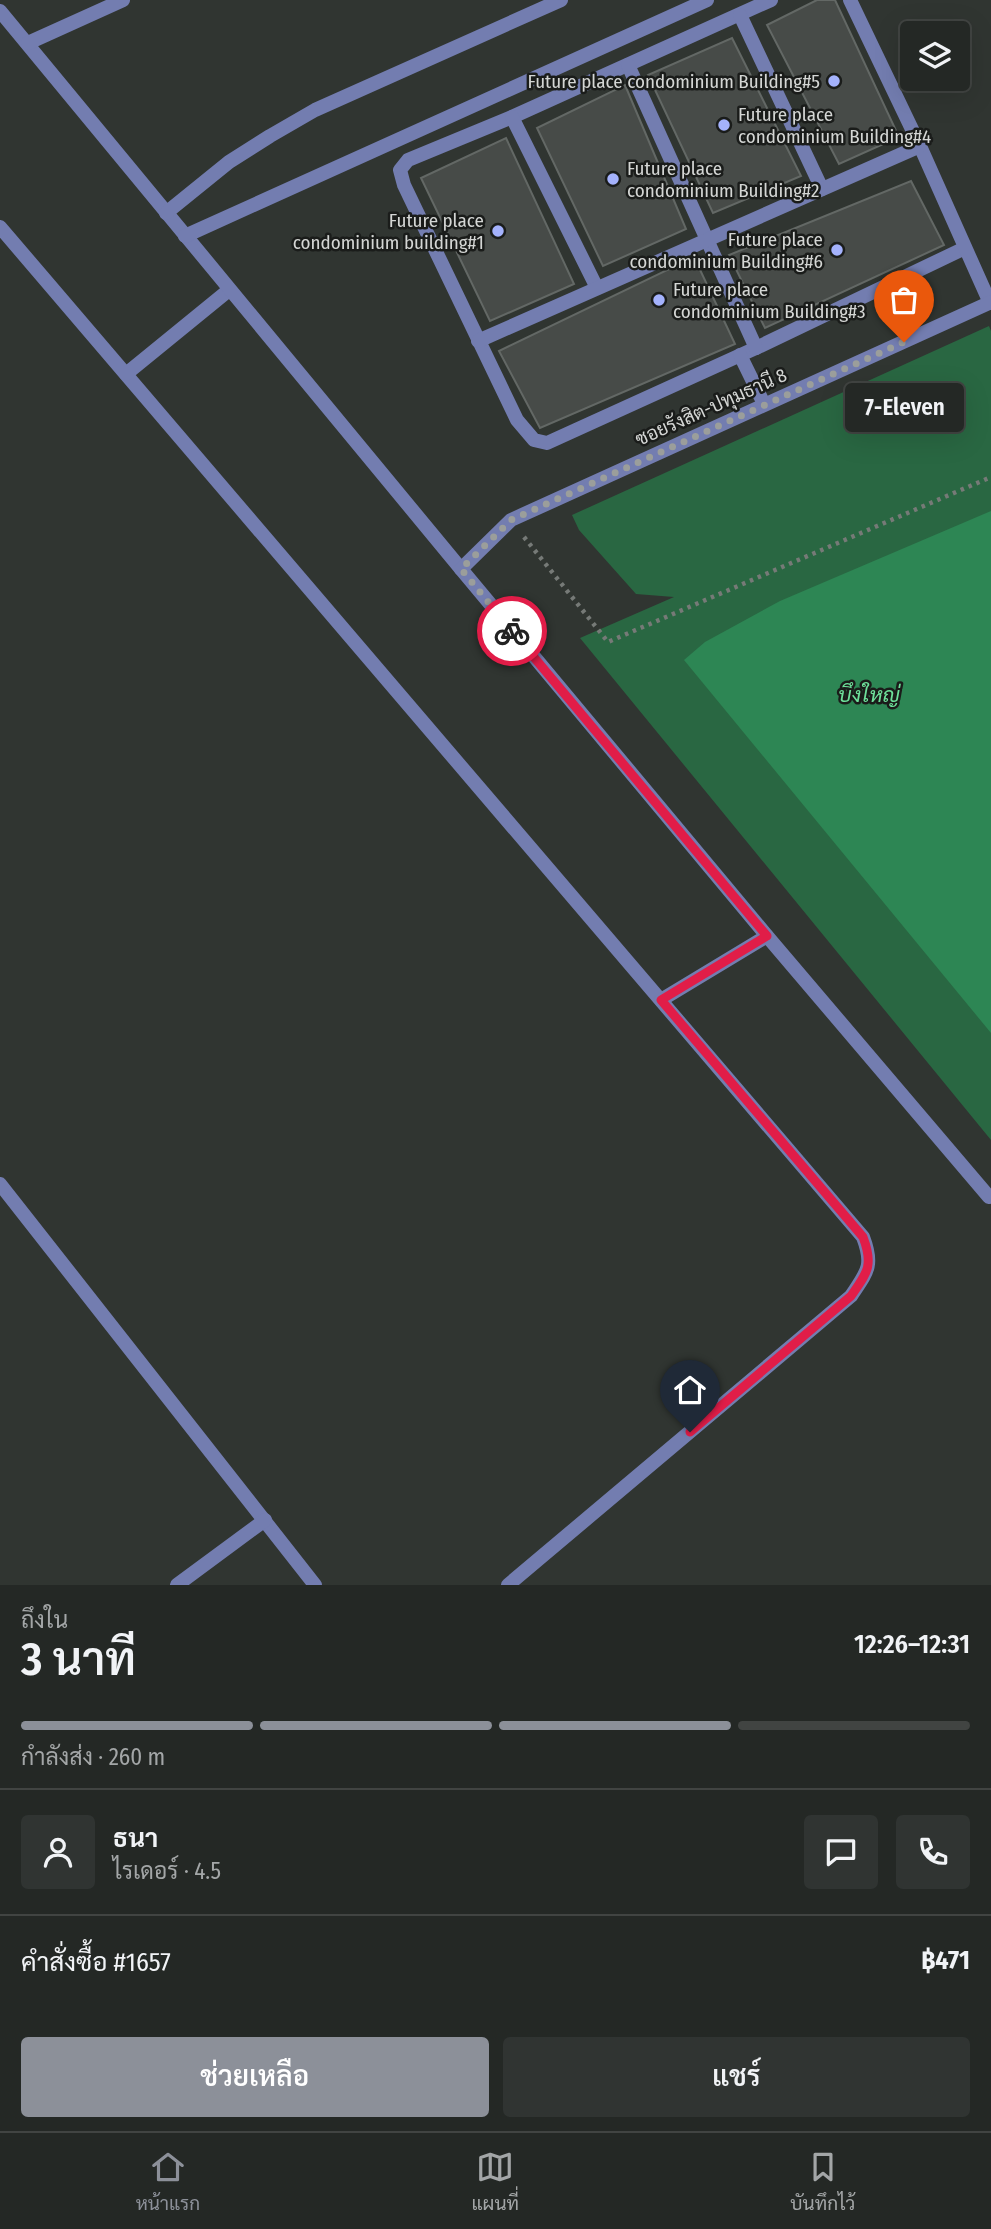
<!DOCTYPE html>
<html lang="th">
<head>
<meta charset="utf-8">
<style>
	:root { --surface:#242825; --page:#303432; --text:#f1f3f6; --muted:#a3a6a7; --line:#414442; --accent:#8c9099 }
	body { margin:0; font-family:"Fira Sans Condensed",Sarabun,sans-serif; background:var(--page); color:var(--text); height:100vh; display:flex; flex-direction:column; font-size:26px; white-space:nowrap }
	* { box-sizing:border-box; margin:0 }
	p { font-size:23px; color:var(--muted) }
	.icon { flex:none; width:38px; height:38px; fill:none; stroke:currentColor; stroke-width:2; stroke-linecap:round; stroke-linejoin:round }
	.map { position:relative; height:1585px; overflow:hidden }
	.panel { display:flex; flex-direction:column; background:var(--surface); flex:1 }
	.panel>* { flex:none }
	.fabs { position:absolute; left:900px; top:21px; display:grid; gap:14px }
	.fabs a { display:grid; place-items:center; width:70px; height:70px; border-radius:7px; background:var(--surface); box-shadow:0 7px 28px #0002,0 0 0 2px var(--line); font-size:35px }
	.pin { position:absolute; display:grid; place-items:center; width:60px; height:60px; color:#fff; margin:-72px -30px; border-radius:50% 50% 50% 0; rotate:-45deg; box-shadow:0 0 7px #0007 }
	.pin .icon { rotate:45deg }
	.courier { position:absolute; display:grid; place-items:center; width:70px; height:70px; margin:-35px; border:5px solid #e11d48; border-radius:50%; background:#fff; color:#222; box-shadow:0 2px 9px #0007 }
	.bubble { position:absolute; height:49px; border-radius:7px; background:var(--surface); box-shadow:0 7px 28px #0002,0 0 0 2px var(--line); font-size:23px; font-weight:600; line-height:49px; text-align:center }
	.head em { font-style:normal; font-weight:600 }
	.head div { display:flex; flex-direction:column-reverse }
	.head { display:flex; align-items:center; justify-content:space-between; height:119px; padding:0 21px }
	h1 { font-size:46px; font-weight:600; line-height:52px }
	.bar { display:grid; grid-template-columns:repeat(4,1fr); gap:10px 7px; align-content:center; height:84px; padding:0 21px }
	.bar i { height:9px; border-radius:5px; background:var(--line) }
	.bar .on { background:var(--accent) }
	.bar p { grid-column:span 4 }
	.line { display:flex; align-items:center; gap:18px; padding:0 21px; border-top:2px solid var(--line) }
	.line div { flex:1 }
	.round { display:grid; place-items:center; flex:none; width:74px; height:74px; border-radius:7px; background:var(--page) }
	.action { display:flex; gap:14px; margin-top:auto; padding:14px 21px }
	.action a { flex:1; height:80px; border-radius:7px; background:var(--accent); color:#fff; font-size:28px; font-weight:600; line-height:80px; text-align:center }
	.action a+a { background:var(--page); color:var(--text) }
	.tab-bar { display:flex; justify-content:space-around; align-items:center; height:98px; border-top:2px solid var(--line); background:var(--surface); font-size:19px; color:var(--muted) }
	.tab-bar a { display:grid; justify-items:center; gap:4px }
	.tab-bar .on { color:var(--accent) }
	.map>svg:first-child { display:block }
	.green { fill:#296742 }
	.water { fill:#2d8654 }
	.building { fill:#474b48; stroke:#636865; stroke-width:2 }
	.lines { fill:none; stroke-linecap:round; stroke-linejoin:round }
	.path { stroke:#767a77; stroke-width:4.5; stroke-dasharray:3.5 5; stroke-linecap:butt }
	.service { stroke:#737db0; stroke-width:14 }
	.minor { stroke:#737db0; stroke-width:14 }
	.done { stroke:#9b9e9b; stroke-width:7; stroke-dasharray:0 12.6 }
	.route { stroke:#e11d48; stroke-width:9 }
	.poi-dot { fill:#a4b2fc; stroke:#1a1c1a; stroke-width:2.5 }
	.labels { text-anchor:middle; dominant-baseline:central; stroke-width:5; stroke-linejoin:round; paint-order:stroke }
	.poi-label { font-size:19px; fill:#d4d6d4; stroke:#1a1c1a; text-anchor:end }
	.street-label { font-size:19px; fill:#d4d6d4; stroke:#1a1c1a }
	.water-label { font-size:21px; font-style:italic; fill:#6de09a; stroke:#1a1c1a }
</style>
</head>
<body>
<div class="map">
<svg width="991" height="1585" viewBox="0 0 991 1585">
	<rect width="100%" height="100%" fill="#303531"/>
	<!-- green -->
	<path class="green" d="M989,326l2,5v809l-411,-502 94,-41 -38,-3 -57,-64 -7,-15z"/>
	<!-- water -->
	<path class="water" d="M991,511v522l-307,-373 21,-18 75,-41z"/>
	<!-- building -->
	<g class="building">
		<path d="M817,0h18l64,137 -60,27 -72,-139z"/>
		<path d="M732,38l69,138 -88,37 -65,-138z"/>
		<path d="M625,85l61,144 -83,37 -66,-138z"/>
		<path d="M506,138l68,146 -84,37 -69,-143z"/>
		<path d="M911,181l33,64 -179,83 -36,-73z"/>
		<path d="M694,257l41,87 -195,84 -41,-77z"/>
	</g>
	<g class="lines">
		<!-- path -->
		<path class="path" d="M524,537l84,105 383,-165"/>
		<!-- service -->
		<g class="service">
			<path d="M0,227l863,1010c11,29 4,35 -12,59l-343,289"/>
			<path d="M126,374l103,-84"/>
			<path d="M661,1000l106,-64"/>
			<path d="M0,1184l315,401"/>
			<path d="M177,1585l88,-65"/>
		</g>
		<!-- minor -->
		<g class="minor">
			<path d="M771,0l-259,117 -104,43 -8,10 4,15 113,235 17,20 13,3 209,-95 209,-100"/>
			<path d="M850,0l70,146 70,157"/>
			<path d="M0,11l461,558 306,367 222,261"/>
			<path d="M740,15l82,174"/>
			<path d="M28,43l95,-43"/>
			<path d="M628,65l128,283"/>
			<path d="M512,117l85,171"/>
			<path d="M166,213l63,-51 41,-26 45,-26 246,-110"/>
			<path d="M185,236l522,-236"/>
			<path d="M478,341l442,-195"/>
			<path d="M740,355l24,49"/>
			<path d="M461,569l50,-49 480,-218"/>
		</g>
	</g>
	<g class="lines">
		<!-- done -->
		<path class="done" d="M512,631l-51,-62 50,-49 393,-178"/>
		<!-- route -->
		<path class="route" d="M512,631l255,305 -106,64 202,237c11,29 4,36 -12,59l-161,136"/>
	</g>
	<!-- markers -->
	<g class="poi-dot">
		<circle cx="834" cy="81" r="7"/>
		<circle cx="724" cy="125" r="7"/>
		<circle cx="613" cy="179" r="7"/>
		<circle cx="498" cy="231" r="7"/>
		<circle cx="837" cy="250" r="7"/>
		<circle cx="659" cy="300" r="7"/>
	</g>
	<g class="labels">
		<!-- poi labels -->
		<g class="poi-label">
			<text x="820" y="81">Future place condominium Building#5</text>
			<text x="738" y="114" text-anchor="start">Future place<tspan x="738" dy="22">condominium Building#4</tspan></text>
			<text x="627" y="168" text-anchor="start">Future place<tspan x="627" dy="22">condominium Building#2</tspan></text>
			<text x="484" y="220">Future place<tspan x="484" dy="22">condominium building#1</tspan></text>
			<text x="823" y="239">Future place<tspan x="823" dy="22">condominium Building#6</tspan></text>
			<text x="673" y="289" text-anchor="start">Future place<tspan x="673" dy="22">condominium Building#3</tspan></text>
		</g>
		<!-- street labels -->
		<g class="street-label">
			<text transform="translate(711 407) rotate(-24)">ซอยรังสิต-ปทุมธานี 8</text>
		</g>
		<!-- water labels -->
		<g class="water-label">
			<text x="869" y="695">บึงใหญ่</text>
		</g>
	</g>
</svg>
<div class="fabs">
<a><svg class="icon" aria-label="layers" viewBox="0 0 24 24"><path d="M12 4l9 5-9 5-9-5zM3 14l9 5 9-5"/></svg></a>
</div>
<div class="pin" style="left:904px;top:342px;background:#ea580c"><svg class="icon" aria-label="bag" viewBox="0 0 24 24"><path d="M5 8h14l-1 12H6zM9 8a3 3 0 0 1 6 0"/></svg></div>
<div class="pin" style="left:690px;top:1432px;background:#1f2937"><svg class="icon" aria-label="home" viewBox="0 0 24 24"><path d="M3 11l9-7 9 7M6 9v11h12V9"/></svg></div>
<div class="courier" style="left:512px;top:631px"><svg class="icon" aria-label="bike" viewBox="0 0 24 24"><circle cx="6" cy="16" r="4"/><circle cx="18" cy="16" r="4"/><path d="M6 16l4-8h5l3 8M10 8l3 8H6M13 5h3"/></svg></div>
<div class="bubble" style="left:845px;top:383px;width:119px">7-Eleven</div>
</div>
<section class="panel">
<div class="head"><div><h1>3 นาที</h1><p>ถึงใน</p></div><em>12:26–12:31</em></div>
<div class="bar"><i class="on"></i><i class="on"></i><i class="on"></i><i></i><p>กำลังส่ง · 260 m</p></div>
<div class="line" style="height:126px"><a class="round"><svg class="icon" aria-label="person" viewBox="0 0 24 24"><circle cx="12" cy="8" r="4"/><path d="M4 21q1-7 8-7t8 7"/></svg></a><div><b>ธนา</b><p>ไรเดอร์ · 4.5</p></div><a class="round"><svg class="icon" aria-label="chat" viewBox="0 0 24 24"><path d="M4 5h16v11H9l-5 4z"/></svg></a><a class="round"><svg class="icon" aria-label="phone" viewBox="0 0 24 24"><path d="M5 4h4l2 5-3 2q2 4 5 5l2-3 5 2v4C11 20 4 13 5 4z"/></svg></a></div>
<div class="line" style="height:91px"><div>คำสั่งซื้อ #1657</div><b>฿471</b></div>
<div class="action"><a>ช่วยเหลือ</a><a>แชร์</a></div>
</section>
<nav class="tab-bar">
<a class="on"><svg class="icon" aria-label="home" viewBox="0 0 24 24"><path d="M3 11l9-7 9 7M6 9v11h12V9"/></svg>หน้าแรก</a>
<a><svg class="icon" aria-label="map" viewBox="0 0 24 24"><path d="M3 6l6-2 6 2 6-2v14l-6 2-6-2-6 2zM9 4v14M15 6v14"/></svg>แผนที่</a>
<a><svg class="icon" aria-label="saved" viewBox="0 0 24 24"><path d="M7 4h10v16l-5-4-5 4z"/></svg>บันทึกไว้</a>
</nav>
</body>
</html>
